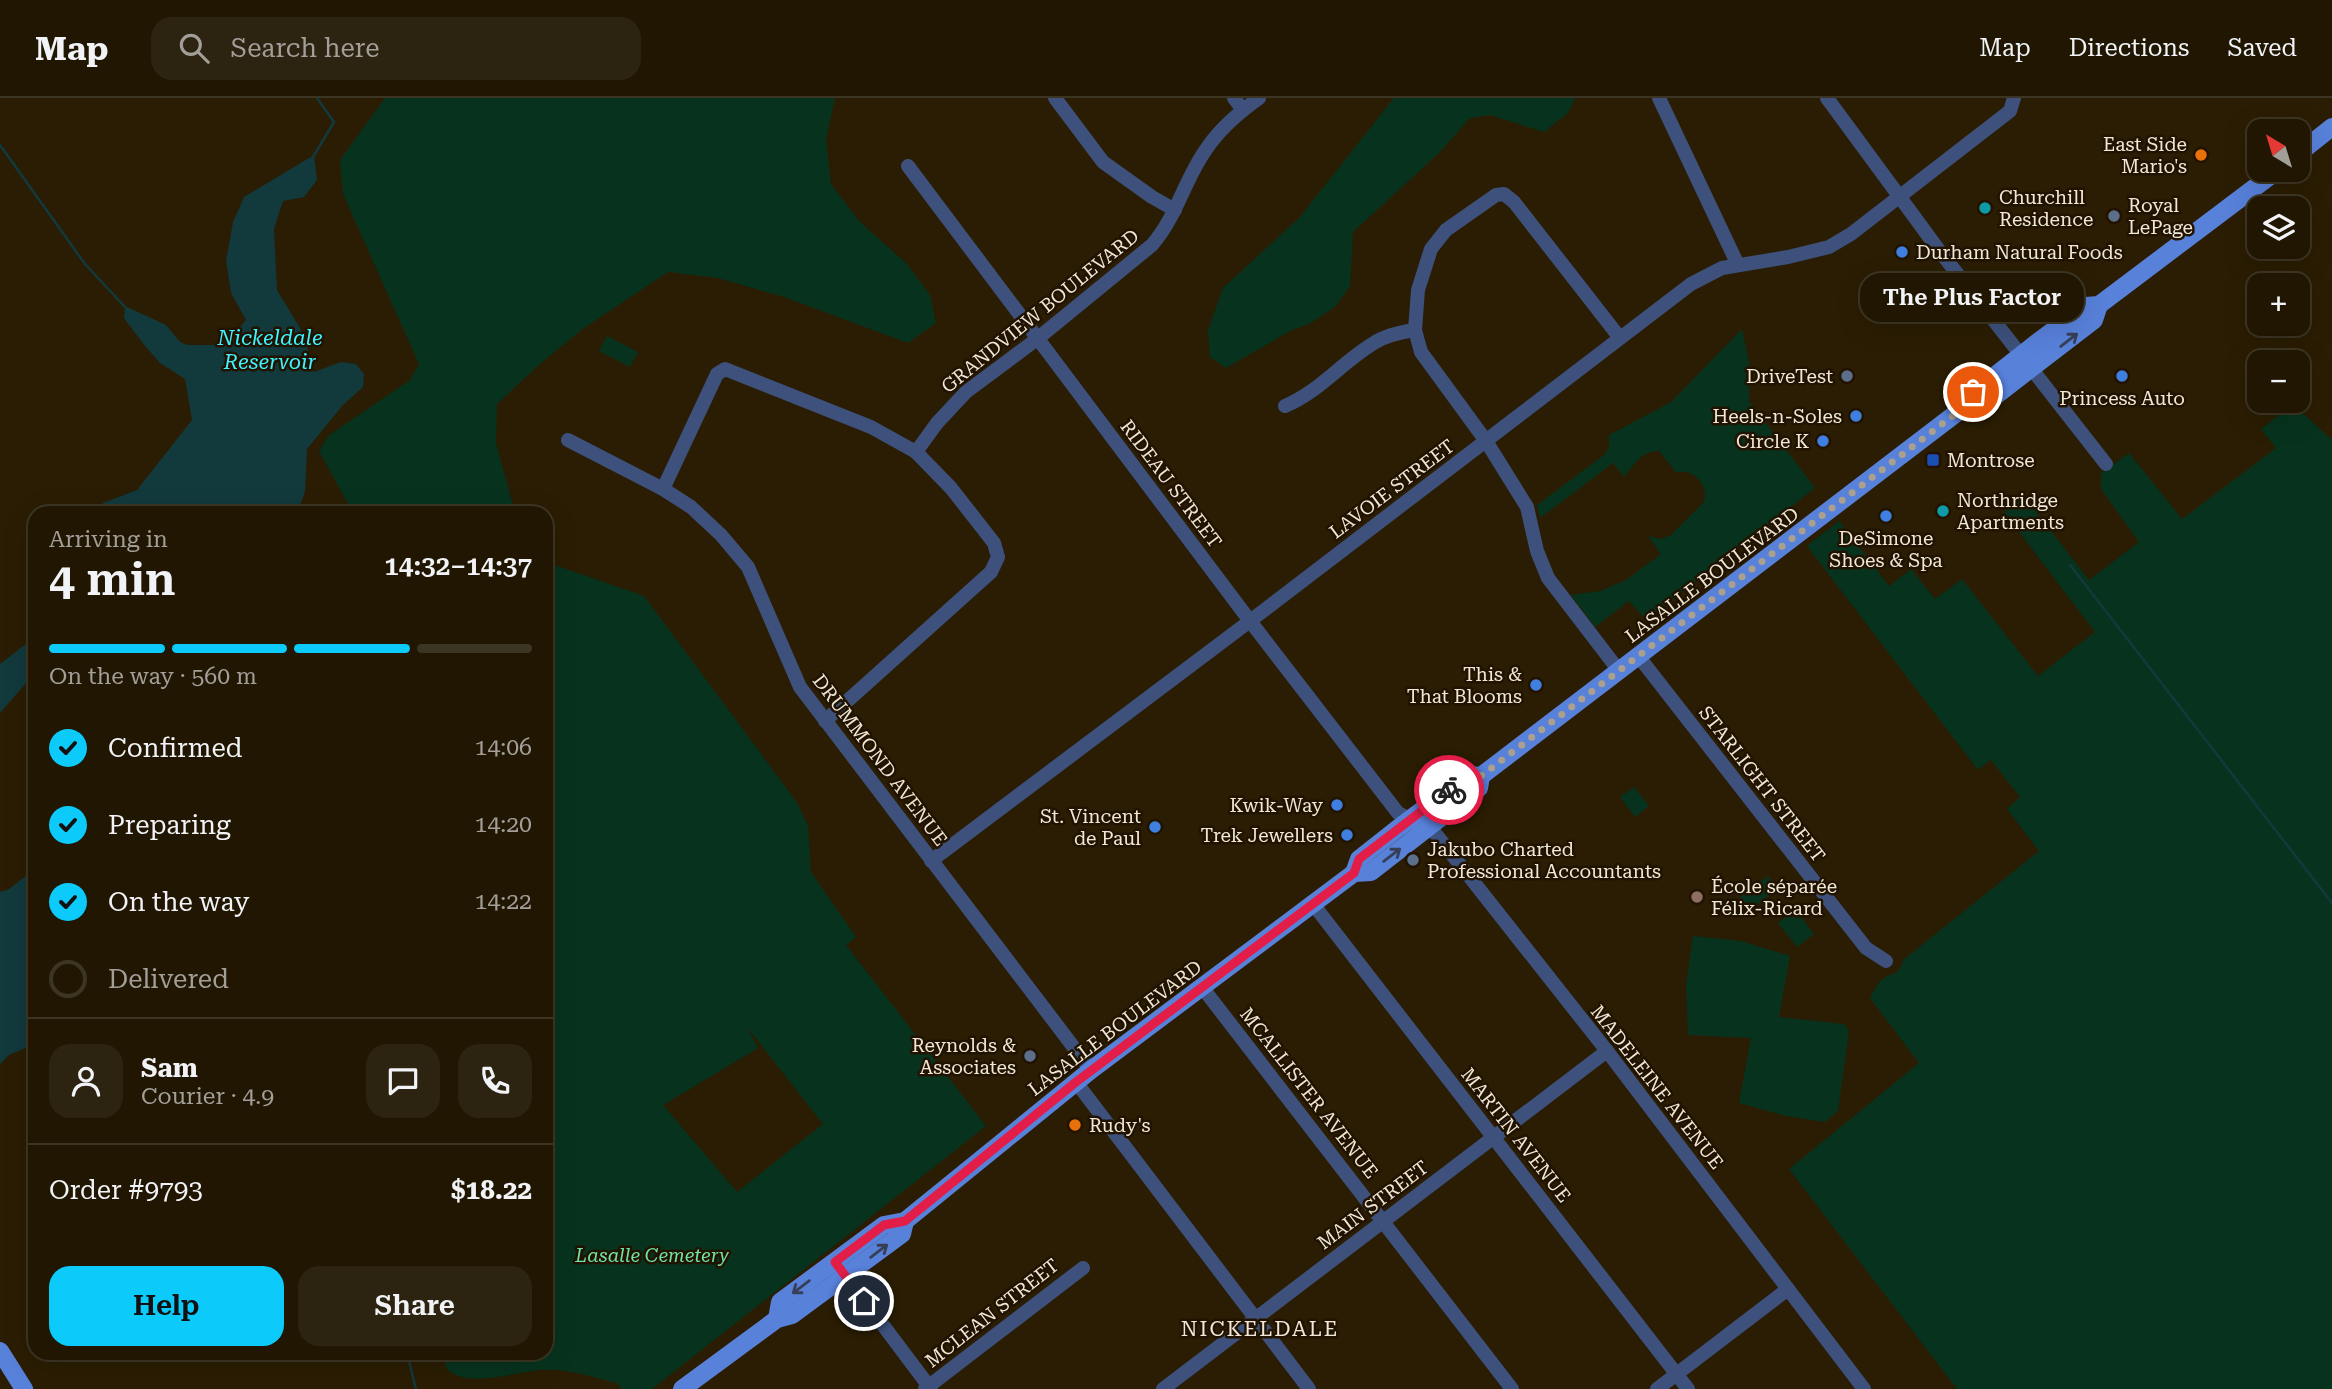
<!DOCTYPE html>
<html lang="en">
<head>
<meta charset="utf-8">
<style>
	:root { --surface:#201602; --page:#2d2311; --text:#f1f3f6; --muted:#a29f99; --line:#3d3524; --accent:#0ccafa }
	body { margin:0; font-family:"Roboto Serif",serif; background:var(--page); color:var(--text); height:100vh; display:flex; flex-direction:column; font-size:26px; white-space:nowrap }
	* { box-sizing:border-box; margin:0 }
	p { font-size:23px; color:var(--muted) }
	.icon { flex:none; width:38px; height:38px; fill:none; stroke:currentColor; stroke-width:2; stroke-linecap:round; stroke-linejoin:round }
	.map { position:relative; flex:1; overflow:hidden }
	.sheet { position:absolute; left:28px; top:408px; width:525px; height:854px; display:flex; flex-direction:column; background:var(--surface); border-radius:21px; box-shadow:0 7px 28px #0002,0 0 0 2px var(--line) }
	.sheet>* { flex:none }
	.needle { width:46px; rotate:322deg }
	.buttons { position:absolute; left:2247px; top:21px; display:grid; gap:14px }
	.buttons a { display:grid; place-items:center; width:63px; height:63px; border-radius:14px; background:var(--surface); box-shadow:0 7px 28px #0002,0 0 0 2px var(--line); font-size:35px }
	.pin { position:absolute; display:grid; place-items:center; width:60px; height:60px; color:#fff; margin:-30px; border:4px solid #fff; border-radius:50%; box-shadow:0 2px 7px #0007 }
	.courier { position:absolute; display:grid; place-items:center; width:70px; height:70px; margin:-35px; border:5px solid #e11d48; border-radius:50%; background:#fff; color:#222; box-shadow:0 2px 9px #0007 }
	.bubble { position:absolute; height:49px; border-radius:21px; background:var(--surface); box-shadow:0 7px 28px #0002,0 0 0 2px var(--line); font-size:23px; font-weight:600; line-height:49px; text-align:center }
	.overview em { font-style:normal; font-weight:600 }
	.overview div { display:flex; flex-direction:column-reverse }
	.overview { display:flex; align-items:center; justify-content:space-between; height:119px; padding:0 21px }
	h1 { font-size:46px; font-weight:600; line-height:52px }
	.bar { display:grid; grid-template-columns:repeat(4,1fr); gap:10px 7px; align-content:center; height:84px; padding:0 21px }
	.bar i { height:9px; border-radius:5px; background:var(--line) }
	.bar .active { background:var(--accent) }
	.bar p { grid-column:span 4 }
	.line { display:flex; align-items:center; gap:18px; padding:0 21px; border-top:2px solid var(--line) }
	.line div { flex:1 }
	.round { display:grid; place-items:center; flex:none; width:74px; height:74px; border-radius:21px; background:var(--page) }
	ol { padding:0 21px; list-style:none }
	li { display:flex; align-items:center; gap:21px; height:77px }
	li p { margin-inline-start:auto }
	li .icon { padding:7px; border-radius:50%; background:var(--accent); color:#111; stroke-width:4 }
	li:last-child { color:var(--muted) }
	li i { width:38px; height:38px; border:4px solid var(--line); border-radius:50% }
	.primary-button { display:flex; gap:14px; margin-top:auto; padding:14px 21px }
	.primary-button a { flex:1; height:80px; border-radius:21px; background:var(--accent); color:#111; font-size:28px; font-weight:600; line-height:80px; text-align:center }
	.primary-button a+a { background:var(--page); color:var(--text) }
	header { display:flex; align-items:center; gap:42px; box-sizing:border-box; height:98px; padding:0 35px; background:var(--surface); border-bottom:2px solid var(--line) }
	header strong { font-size:33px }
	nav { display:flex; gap:38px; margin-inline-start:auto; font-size:24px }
	.search { width:490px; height:63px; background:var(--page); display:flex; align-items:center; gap:18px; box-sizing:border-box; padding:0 24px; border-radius:21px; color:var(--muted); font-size:26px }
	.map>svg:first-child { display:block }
	.green { fill:#07331e; fill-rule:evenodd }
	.water { fill:#12393c }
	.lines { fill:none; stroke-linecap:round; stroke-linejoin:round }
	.stream { stroke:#12393c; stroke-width:2.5 }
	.minor { stroke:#3d517c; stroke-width:14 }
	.major { stroke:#5881da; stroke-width:18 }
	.oneway { stroke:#373f57 }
	.done { stroke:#aba08d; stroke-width:7; stroke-dasharray:0 12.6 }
	.route { stroke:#e11d48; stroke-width:9 }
	.food-dot { fill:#e8710a; stroke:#211300; stroke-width:2.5 }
	.culture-dot { fill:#0f9aa8; stroke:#211300; stroke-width:2.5 }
	.service-dot { fill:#5c6f8a; stroke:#211300; stroke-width:2.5 }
	.shop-dot { fill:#3f7fe0; stroke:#211300; stroke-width:2.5 }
	.transit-dot { fill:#1a4fb4; stroke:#211300; stroke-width:2.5 }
	.education-dot { fill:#8d6e63; stroke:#211300; stroke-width:2.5 }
	.labels { text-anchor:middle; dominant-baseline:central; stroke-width:5; stroke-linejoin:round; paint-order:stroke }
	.poi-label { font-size:19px; fill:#f0e7d7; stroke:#211300; text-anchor:end }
	.street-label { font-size:19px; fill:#f0e7d7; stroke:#211300 }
	.park-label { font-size:19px; font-style:italic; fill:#6fe4a6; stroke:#211300 }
	.water-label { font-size:21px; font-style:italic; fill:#3df3ff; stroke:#211300 }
	.neighbourhood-label { font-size:21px; letter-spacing:2px; fill:#f0e7d7; stroke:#211300 }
</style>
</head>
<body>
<header>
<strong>Map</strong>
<div class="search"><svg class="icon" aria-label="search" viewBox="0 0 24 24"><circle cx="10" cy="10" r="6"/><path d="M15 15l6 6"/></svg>Search here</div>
<nav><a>Map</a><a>Directions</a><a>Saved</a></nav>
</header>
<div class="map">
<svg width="2332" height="1291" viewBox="0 0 2332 1291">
	<rect width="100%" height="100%" fill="#2a1d03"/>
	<!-- green -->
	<g class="green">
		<path d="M385,0h450l-9,41 5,45 29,38 47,42 23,31 6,28 -28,20 -124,-46 -66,-19 -50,-6 -84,56 -44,36 -43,40 -1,39 19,70h-162l-34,-62 9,-15 82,-56 9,-16 -76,-170 -3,-34z"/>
		<path d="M1394,0h181l-7,15 -24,19 -54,-17 -20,3 -31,35 -86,79 -3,54 -15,21 -26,17 -19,7 -64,37 -16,-11 -2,-27 15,-42 76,-70z"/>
		<path d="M1742,231l7,33v39l66,87 -169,132 -17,-19 -34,26 -24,-32 29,-4 26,-11 35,-26 -13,-18 13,3 10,-4 32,-32c6,-11 -2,-26 -14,-30 -4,-2 -8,-1 -13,-1l-17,-21c-17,0 -25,13 -35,26l-11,-14 -73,55 -3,-13 67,-50 5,-8v-12l62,-33z"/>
		<path d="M607,238l31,16 -8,15 -31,-16z"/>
		<path d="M2293,306l39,36v949h-375l-168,-220 130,-106 -49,-65c3,-5 8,-16 13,-19 10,-8 16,-2 20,-19l136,-109 -32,-42 13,-12 -29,-37 -13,10 -171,-224 32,-25 50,65 22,-17 24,30 27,-20 76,97 57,-44 -91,-120 20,-16 65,84 50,-38 -38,-53v-16l28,-20 53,66 94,-71 -15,-19z"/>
		<path d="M546,464l98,34 152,205 12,25 3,46 45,65 -10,8 140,181 -334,263h-31l-4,-6c-24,-6 -52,-15 -76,-13 -26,2 -75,19 -94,-1 -2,-4 -3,-12 -4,-16h103zM747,929l76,97 -86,68 -74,-87 95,-57z"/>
		<path d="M1634,689l15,19 -14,11 -15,-20z"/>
		<path d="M1768,778l9,13 -27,21 -10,-13z"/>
		<path d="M1795,811l19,25 -17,13 -19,-24z"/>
		<path d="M1693,838l48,5 49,15 -11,61 65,7 5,7 -11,80 -13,11 -39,-6 -47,-13 12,-65 -63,-3 -2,-51z"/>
	</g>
	<!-- water -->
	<g class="water">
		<path d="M314,57l3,25 -13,17 -21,4 -9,28 3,61 26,43 5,17 1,16 5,6 27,-10 15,2 8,10 -1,13 -20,18 -36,44 -2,43 -8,21h-208l14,-10 34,-13 55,-70 -7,-41 -25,-16 -15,-17 -21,-28 1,-12 41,19 14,17 8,3h36l22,-25 -15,-27 -5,-32 7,-39 11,-25z"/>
		<path d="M35,539v52l-8,-7 -27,31v-49z"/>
		<path d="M35,771v175l-26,11 -9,9v-172l9,-3z"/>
	</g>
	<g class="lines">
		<!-- stream -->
		<g class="stream">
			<path d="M0,47l85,119 40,43"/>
			<path d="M313,59l21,-35 -17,-24"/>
			<path d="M2070,467l262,338"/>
			<path d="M407,1255l9,36"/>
		</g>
		<!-- minor -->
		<g class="minor">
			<path d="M1055,0l48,64 49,35 23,13"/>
			<path d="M1234,0l9,12"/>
			<path d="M1659,0l79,167"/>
			<path d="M1827,0l111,151 168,215"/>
			<path d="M908,68l342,455 148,192 37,20 172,218 257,338"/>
			<path d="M1285,308c34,-14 57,-44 89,-63 12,-8 27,-11 41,-13"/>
			<path d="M568,342l95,49 28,18 30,28 27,32 52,120 291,383"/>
			<path d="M916,354l21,-29 29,-31 71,-53 115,-94c25,-29 32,-64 53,-94 14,-22 33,-38 54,-53"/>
			<path d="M663,391l54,-115 8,-5 146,58 45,25 35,36 43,55 4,14 -7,15 -166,149"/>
			<path d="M1639,559l227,291 20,13"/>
			<path d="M1620,574l-72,-94 -11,-27 -10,-44 -41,-66 -65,-89 -6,-22 3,-40 13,-41 15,-19 50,-35 8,-1 10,8 106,136"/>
			<path d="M931,763l319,-240 441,-337 31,-16 66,-11 41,-10 22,-13 159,-123 4,-13"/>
			<path d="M1313,806l375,485"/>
			<path d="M1202,889l310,402"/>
			<path d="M1076,984l233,307"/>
			<path d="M840,1170l91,121"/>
			<path d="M925,1291l158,-121"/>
			<path d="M1163,1291l444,-338"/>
			<path d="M1657,1291l131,-100"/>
		</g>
		<!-- major -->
		<g class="major">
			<path d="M2298,56l34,-27"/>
			<path d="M1967,307l14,2 113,-87 5,-15"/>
			<path d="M1354,775l5,-14 38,-30 72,-54 12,1 486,-371 7,-13 61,-48 51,-38 13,-1 179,-135"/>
			<path d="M777,1221l3,-17 104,-77 21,-4 186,-151 263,-197 17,-1 108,-84 2,-12"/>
			<path d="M0,1253l24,38"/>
			<path d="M682,1291l95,-70 15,-4 110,-81 3,-13"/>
		</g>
	</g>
	<!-- one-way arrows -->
	<defs><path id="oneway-shaft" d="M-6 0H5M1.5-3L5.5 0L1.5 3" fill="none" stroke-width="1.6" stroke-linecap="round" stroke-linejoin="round" transform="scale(1.75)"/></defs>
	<g class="oneway">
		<use href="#oneway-shaft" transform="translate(2069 242) rotate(-38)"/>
		<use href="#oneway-shaft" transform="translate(1392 757) rotate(-37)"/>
		<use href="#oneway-shaft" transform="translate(879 1153) rotate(-37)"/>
		<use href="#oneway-shaft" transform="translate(801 1189) rotate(143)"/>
	</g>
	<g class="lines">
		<!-- done -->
		<path class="done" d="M1449,692l20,-15 12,1 486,-371 6,-13"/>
		<!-- route -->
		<path class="route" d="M864,1203l-29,-39 49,-37 21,-4 171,-139 278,-209 5,-14 90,-69"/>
	</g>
	<!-- markers -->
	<g class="food-dot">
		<circle cx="2201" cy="57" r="7"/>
		<circle cx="1075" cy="1027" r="7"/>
	</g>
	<g class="culture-dot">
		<circle cx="1985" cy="110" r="7"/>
		<circle cx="1943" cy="413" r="7"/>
	</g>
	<g class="service-dot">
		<circle cx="2114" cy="118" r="7"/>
		<circle cx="1847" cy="278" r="7"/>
		<circle cx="1413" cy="762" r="7"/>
		<circle cx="1030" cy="958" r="7"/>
	</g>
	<g class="shop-dot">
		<circle cx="1902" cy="154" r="7"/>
		<circle cx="2122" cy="278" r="7"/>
		<circle cx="1856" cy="318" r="7"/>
		<circle cx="1823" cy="343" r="7"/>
		<circle cx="1886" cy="418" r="7"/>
		<circle cx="1536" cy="587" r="7"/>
		<circle cx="1337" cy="707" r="7"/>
		<circle cx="1155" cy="729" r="7"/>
		<circle cx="1347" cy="737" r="7"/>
	</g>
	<rect class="transit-dot" x="1926" y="355" width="14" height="14" rx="3.5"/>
	<circle class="education-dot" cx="1697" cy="799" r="7"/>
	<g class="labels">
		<!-- poi labels -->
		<g class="poi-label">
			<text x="2187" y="46">East Side<tspan x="2187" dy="22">Mario's</tspan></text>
			<text x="1999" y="99" text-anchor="start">Churchill<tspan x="1999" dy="22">Residence</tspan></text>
			<text x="2128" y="107" text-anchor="start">Royal<tspan x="2128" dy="22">LePage</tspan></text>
			<text x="1916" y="154" text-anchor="start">Durham Natural Foods</text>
			<text x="1833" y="278">DriveTest</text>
			<text x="2122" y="300" text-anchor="middle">Princess Auto</text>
			<text x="1842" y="318">Heels-n-Soles</text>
			<text x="1809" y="343">Circle K</text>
			<text x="1947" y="362" text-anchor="start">Montrose</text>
			<text x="1957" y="402" text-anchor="start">Northridge<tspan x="1957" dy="22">Apartments</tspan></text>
			<text x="1886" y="440" text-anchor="middle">DeSimone<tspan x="1886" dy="22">Shoes &amp; Spa</tspan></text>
			<text x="1522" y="576">This &amp;<tspan x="1522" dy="22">That Blooms</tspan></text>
			<text x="1323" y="707">Kwik-Way</text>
			<text x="1141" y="718">St. Vincent<tspan x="1141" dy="22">de Paul</tspan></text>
			<text x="1333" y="737">Trek Jewellers</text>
			<text x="1427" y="751" text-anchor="start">Jakubo Charted<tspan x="1427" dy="22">Professional Accountants</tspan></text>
			<text x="1711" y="788" text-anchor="start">École séparée<tspan x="1711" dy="22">Félix-Ricard</tspan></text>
			<text x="1016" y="947">Reynolds &amp;<tspan x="1016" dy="22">Associates</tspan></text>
			<text x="1089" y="1027" text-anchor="start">Rudy's</text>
		</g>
		<!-- street labels -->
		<g class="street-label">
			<text transform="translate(1040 213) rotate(-39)">GRANDVIEW BOULEVARD</text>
			<text transform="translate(1171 386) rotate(53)">RIDEAU STREET</text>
			<text transform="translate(1392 391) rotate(-37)">LAVOIE STREET</text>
			<text transform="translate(1712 477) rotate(-37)">LASALLE BOULEVARD</text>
			<text transform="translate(880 662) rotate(53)">DRUMMOND AVENUE</text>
			<text transform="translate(1762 686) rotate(52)">STARLIGHT STREET</text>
			<text transform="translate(1115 930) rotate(-37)">LASALLE BOULEVARD</text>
			<text transform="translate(1657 989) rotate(52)">MADELEINE AVENUE</text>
			<text transform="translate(1309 995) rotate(52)">MCALLISTER AVENUE</text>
			<text transform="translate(1516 1037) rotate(52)">MARTIN AVENUE</text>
			<text transform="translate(1373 1107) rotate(-37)">MAIN STREET</text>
			<text transform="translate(992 1215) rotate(-38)">MCLEAN STREET</text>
		</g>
		<!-- park labels -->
		<g class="park-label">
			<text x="652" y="1157">Lasalle Cemetery</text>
		</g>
		<!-- water labels -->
		<g class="water-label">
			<text x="270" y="240">Nickeldale<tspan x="270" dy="24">Reservoir</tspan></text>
		</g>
		<!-- neighbourhood labels -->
		<g class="neighbourhood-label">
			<text x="1260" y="1231">NICKELDALE</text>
		</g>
	</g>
</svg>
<div class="buttons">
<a><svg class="needle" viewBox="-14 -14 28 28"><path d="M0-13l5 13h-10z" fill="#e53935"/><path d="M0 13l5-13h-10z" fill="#a29f99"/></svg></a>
<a><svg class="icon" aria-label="layers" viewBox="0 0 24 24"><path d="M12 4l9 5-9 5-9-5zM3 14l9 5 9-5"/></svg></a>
<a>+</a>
<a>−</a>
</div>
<div class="pin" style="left:1973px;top:294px;background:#ea580c"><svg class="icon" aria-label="bag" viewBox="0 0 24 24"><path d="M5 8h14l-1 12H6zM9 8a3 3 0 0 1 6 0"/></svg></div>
<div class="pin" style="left:864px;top:1203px;background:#1f2937"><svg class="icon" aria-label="home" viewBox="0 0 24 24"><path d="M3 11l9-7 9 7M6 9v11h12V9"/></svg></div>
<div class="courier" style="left:1449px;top:692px"><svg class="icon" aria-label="bike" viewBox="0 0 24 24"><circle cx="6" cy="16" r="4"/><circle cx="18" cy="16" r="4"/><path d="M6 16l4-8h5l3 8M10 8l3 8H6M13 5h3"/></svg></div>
<div class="bubble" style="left:1860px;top:175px;width:224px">The Plus Factor</div>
<section class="sheet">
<div class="overview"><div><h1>4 min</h1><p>Arriving in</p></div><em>14:32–14:37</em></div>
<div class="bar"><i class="active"></i><i class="active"></i><i class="active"></i><i></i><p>On the way · 560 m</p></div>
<ol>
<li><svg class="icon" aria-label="check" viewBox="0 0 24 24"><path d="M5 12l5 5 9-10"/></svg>Confirmed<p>14:06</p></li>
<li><svg class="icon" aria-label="check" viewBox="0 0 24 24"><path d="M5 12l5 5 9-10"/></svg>Preparing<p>14:20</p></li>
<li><svg class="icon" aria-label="check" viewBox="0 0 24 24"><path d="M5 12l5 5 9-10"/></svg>On the way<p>14:22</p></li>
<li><i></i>Delivered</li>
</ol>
<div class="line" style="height:126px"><a class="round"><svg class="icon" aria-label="person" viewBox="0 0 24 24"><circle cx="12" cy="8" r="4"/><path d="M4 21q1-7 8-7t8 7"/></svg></a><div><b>Sam</b><p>Courier · 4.9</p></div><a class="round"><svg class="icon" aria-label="chat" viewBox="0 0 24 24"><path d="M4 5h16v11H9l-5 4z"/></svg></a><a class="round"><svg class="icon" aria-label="phone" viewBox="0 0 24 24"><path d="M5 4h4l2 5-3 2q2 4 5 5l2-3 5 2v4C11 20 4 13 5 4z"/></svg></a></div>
<div class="line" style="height:91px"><div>Order #9793</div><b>$18.22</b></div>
<div class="primary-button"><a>Help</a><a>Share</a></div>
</section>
</div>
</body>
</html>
